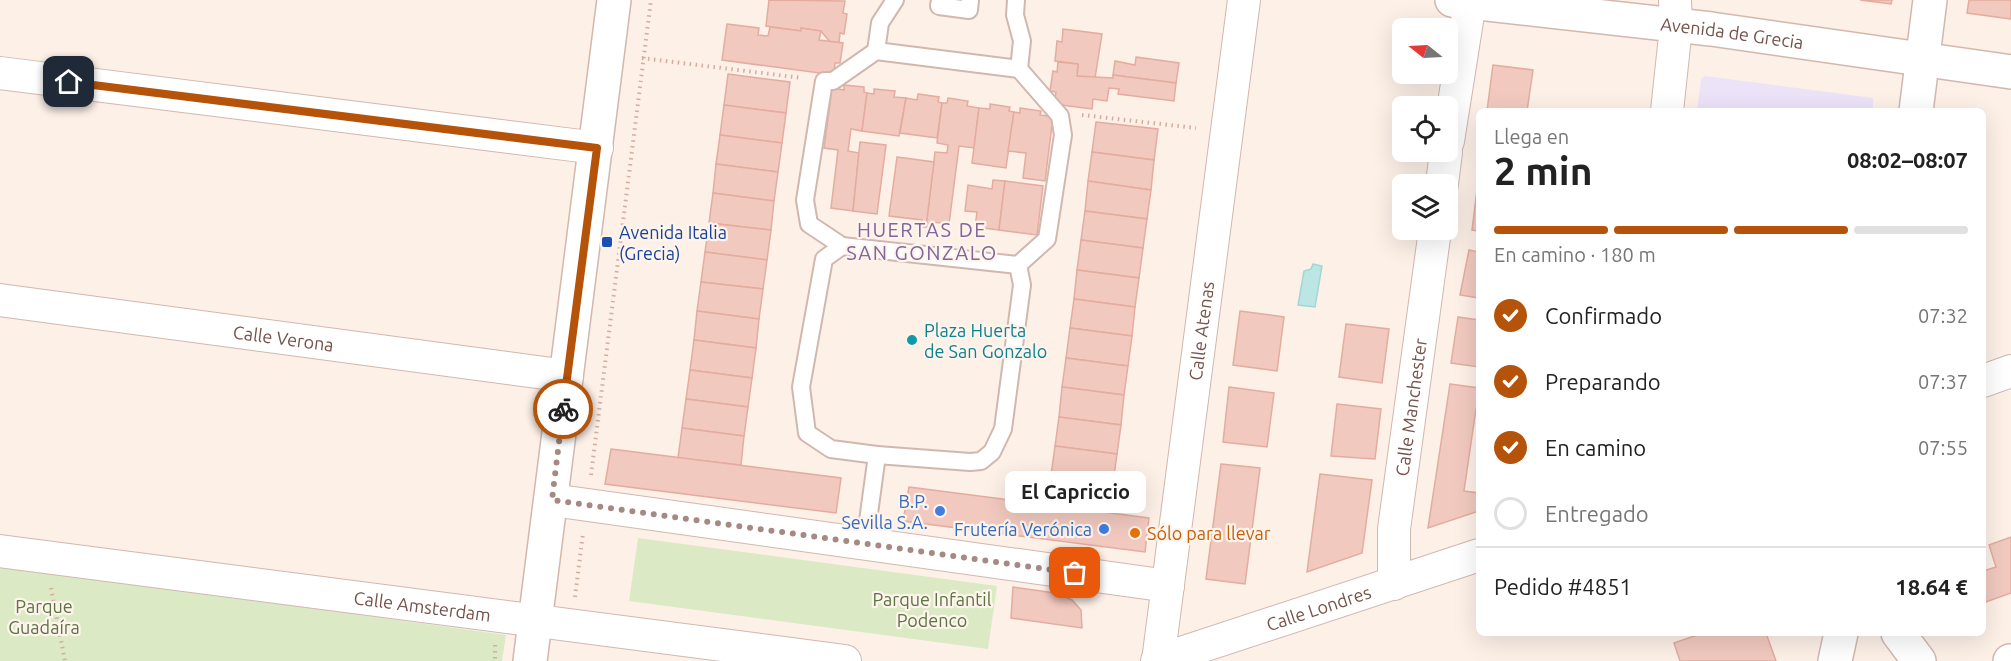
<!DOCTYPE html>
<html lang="es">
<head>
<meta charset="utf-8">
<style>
	:root { --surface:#fff; --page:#f2f2f2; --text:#222; --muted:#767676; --line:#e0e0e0; --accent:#b45309 }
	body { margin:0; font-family:Ubuntu,sans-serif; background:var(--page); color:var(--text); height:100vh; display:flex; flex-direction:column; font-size:22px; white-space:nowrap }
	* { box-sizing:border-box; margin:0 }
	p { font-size:20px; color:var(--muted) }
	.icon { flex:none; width:33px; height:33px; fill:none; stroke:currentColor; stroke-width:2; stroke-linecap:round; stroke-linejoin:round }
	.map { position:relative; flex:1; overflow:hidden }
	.details { position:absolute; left:1476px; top:108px; width:510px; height:528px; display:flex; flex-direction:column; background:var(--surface); border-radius:9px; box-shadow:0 6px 24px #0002 }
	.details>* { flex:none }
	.needle { width:39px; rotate:288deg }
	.tools { position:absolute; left:1392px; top:18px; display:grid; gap:12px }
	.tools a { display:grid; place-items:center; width:66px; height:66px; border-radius:9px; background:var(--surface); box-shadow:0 6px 24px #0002; font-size:30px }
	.pin { position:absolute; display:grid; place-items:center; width:51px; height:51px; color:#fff; margin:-26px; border-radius:12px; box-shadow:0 3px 9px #0006 }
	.courier { position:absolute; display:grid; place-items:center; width:60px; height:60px; margin:-30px; border:4px solid #b45309; border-radius:50%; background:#fff; color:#222; box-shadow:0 2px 8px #0007 }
	.bubble { position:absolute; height:42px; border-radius:9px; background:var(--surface); box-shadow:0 6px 24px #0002; font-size:20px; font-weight:700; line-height:42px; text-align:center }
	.summary em { font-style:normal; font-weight:700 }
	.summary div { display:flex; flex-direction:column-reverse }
	.summary { display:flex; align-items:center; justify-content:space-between; height:102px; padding:0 18px }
	h1 { font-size:39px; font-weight:700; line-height:45px }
	.bar { display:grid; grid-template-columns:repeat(4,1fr); gap:9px 6px; align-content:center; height:72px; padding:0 18px }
	.bar i { height:8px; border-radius:4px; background:var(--line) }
	.bar .on { background:var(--accent) }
	.bar p { grid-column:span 4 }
	.line { display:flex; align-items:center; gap:15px; padding:0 18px; border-top:2px solid var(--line) }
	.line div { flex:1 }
	ol { padding:0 18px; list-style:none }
	li { display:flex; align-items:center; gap:18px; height:66px }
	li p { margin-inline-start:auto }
	li .icon { padding:6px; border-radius:50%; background:var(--accent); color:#fff; stroke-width:4 }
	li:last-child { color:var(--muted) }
	li i { width:33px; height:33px; border:3px solid var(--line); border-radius:50% }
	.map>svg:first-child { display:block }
	.education { fill:#ede3f9 }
	.green { fill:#dbeac5 }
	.water { fill:#bbe6e4; stroke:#a1d7d5; stroke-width:1.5 }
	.building { fill:#f1c9bf; stroke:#e4ac9f; stroke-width:1.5 }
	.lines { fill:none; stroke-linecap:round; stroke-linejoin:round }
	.service-casing { stroke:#d0b8af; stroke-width:20 }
	.minor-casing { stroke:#d0b8af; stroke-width:34 }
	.tertiary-casing { stroke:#d0b8af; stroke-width:36 }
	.secondary-casing { stroke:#d3b7ad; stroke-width:36 }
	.path { stroke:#d6aca1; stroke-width:4; stroke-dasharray:1.5 4.5; stroke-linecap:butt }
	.service { stroke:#fff; stroke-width:16 }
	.minor { stroke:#fff; stroke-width:32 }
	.tertiary { stroke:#fff; stroke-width:33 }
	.secondary { stroke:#fff; stroke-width:33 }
	.done { stroke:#a58982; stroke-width:6; stroke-dasharray:0 10.8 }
	.route { stroke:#b45309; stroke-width:8 }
	.transit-dot { fill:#1a4fb4; stroke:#fff4ed; stroke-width:2 }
	.culture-dot { fill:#0f9aa8; stroke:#fff4ed; stroke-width:2 }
	.shop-dot { fill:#3f7fe0; stroke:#fff4ed; stroke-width:2 }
	.food-dot { fill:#e8710a; stroke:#fff4ed; stroke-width:2 }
	.labels { text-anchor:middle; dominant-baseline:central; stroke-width:4.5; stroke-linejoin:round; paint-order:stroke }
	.street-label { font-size:18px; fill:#76524b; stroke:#fff4ed }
	.transit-label { font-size:18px; fill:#164399; stroke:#fff4ed; text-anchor:start }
	.culture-label { font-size:18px; fill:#0d838f; stroke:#fff4ed; text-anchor:start }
	.shop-label { font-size:18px; fill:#366cbe; stroke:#fff4ed; text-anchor:end }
	.food-label { font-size:18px; fill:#c56008; stroke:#fff4ed; text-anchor:start }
	.park-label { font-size:18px; fill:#5a7541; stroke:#fff4ed }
	.neighbourhood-label { font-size:20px; letter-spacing:1.5px; fill:#7f6799; stroke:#fff4ed }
</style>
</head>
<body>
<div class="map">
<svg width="2011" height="661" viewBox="0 0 2011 661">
	<rect width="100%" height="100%" fill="#fcf0e7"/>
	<!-- education -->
	<path class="education" d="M1705,76l168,22v13h-176l4,-32z"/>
	<!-- green -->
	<g class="green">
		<path d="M638,538l359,48 -9,63 -359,-48z"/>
		<path d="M0,565l506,70 -4,26h-502z"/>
	</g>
	<!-- water -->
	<path class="water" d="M1313,264l9,2 -7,41 -17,-2 6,-34 7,-2z"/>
	<!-- building -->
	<g class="building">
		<path d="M769,0l76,1 -2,12 4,1 -3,20 -4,-1 -1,10 -9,-1 -9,-11 -20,-3v3l-35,-5z"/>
		<path d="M1860,0h32l-1,4z"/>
		<path d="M1969,0h42v19l-44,-6z"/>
		<path d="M727,24l32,4 -1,7 10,1 2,-9 31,4v-3l20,3 -2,9 24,3 -3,20h-5l-1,12 -112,-15z"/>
		<path d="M1063,29l39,5 -7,44 -18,-2 1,-12 -23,-3 2,-20 5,1z"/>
		<path d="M1136,57l43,6 -3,20 -63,-8 2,-14 20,4z"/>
		<path d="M1058,62l20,2 -1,12 36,2v-3l63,8 -2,18 -56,-7 1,-5 -10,-1 -2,13 -14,-2 -1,10 -38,-5 2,-12 -6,-1 3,-20 4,1z"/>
		<path d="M1493,65l40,5 -6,41h-40z"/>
		<path d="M728,74l62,8 -4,31 -62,-8z"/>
		<path d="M844,85l20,2v5l3,1 -5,38 -11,-2 -3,22 11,2 -6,58 -22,-3 7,-58 -14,-2 8,-60 12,2z"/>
		<path d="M874,89l21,2 -1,6 12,1 -7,38 -37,-5 5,-38 7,1z"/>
		<path d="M918,94l21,3 -1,5 4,1 -5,35 -37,-5 6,-35 11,2z"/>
		<path d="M948,98l20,3 -1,5 12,2 -5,40 -15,-2 -10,78 -17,-2 -1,6 -5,-1 9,-75 12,1 1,-8 -11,-2 5,-40h5z"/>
		<path d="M990,104l20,3 -1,4 5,1 -8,56 -34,-5 7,-55 11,1z"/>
		<path d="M724,105l62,8 -4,30 -62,-8z"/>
		<path d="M1020,108l21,3 -1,4 13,2 -8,64 -22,-3 3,-25 -18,-2 6,-39 6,1z"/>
		<path d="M1096,122l62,7 -4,31 -62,-8z"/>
		<path d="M720,135l62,8 -4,29 -62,-8z"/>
		<path d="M860,142l26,3 -9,69 -24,-3z"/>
		<path d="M1092,152l62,8 -3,30 -63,-9z"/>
		<path d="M897,157l37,5 -8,65h-5l1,-7 -33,-4z"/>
		<path d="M716,164l62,8 -4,29 -61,-8z"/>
		<path d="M993,180l12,1 -6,49 -24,-3 2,-15 -12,-1 3,-26 24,4z"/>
		<path d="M1005,181l38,5 -6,49 -38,-5z"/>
		<path d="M1088,181l63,9 -4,29 -62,-8z"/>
		<path d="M1477,190h2v41l-7,-1z"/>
		<path d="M713,193l61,8 -3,29 -62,-7z"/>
		<path d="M1085,211l62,8 -4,29 -62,-8z"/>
		<path d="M709,223l62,7 -4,30 -62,-8z"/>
		<path d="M1081,240l62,8 -4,30 -62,-8z"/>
		<path d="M1469,250l10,2v46l-19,-3z"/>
		<path d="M705,252l62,8 -4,29 -62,-7z"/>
		<path d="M1077,270l62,8 -4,29 -61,-8z"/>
		<path d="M701,282l62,7 -4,30 -62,-8z"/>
		<path d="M1074,299l61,8 -3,29 -62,-8z"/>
		<path d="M697,311l62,8 -3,29 -62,-8z"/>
		<path d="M1240,311l44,6 -7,54 -44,-6z"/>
		<path d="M1458,317l21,3v47l-28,-4z"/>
		<path d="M1346,324l43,5 -7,54 -43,-6z"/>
		<path d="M1070,328l62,8 -4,30 -62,-8z"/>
		<path d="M694,340l62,8 -4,30 -62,-8z"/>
		<path d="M1066,358l62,8 -4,29 -62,-8z"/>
		<path d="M690,370l62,8 -4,29 -62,-8z"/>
		<path d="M1450,384l29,4v21h-3l-12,82 15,2v18l-51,17z"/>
		<path d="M1062,387l62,8 -3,30 -62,-8z"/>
		<path d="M1229,387l45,6 -7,54 -44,-5z"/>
		<path d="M686,399l62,8 -4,29 -62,-8z"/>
		<path d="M1337,404l44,5 -6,50 -44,-3z"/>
		<path d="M1059,417l62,8 -4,29 -62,-8z"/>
		<path d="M682,428l62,8 -3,29 -63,-7z"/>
		<path d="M1055,446l62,8 -4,29 -62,-8z"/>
		<path d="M611,449l230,29 -5,35 -231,-29z"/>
		<path d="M1221,464l39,4 -15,116 -39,-5z"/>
		<path d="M1320,474l52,6 -10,73 -55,19z"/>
		<path d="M1051,475l62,8 -4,30 -62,-8z"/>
		<path d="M909,487l240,31 -4,34 -242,-31z"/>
		<path d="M2011,537v56l-28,10v-32l13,-4 -7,-22z"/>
		<path d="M1013,587l42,6 17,7 9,10 1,18 -71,-10z"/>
		<path d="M1703,633h63l10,28h-96l-6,-18z"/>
	</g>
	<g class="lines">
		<defs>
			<g id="service">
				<path d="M940,0l-1,6 30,4 1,-10"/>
				<path d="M876,51l4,-28 15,-23"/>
				<path d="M842,246l-33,-22 -4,-24 19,-119h9l43,-30 143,18 3,-28 -7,-26 1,-15"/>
				<path d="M1018,265l29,-26 16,-104 -3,-19 -41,-47"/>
				<path d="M877,455l93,7 11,-1 11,-9 11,-23 19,-144 -4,-20"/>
				<path d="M865,543l12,-88 -46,-6 -24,-16 -6,-46 23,-128 18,-13 176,19"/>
			</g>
			<g id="minor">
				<path d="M0,73l597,75"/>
				<path d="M1667,111l9,-84 -1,-27"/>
				<path d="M1448,141l22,-139"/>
				<path d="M1442,184l4,-32"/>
				<path id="s1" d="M0,300l567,76"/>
				<path d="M1983,381l28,-10"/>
				<path d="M552,500l616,86"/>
				<path id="s2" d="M0,551l845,110"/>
				<path id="s3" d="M1394,584v-55l41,-299"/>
				<path id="s4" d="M1157,661l322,-106"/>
				<path id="s5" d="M1158,661l86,-661"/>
			</g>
			<g id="tertiary">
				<path d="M1916,111l14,-111"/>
				<path d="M1898,633l21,28"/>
				<path d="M1835,661l6,-28"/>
			</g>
			<g id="secondary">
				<path id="s6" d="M1452,0l259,29 300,43"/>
				<path d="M530,661l84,-661"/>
				<path d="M2010,661h1"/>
			</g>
		</defs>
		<!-- service casing -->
		<use href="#service" class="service-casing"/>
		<!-- minor casing -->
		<use href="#minor" class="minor-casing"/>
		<!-- tertiary casing -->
		<use href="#tertiary" class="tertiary-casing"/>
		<!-- secondary casing -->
		<use href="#secondary" class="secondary-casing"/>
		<!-- path -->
		<g class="path">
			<path d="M642,58l160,20"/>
			<path d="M1082,115l114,13"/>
			<path d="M591,475l60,-475"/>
			<path d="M51,588l14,73"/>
			<path d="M575,597l8,-64"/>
			<path d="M495,645v16"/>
		</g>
		<!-- service -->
		<use href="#service" class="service"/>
		<!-- minor -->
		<use href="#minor" class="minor"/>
		<!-- tertiary -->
		<use href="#tertiary" class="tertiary"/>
		<!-- secondary -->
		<use href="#secondary" class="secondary"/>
	</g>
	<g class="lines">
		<!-- done -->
		<path class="done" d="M563,409l-11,91 523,73"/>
		<!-- route -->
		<path class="route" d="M69,82l528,66 -34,261"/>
	</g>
	<!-- markers -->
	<rect class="transit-dot" x="601" y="236" width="12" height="12" rx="3"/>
	<circle class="culture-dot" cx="912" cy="340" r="6"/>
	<g class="shop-dot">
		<circle cx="940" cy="511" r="6"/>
		<circle cx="1104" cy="529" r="6"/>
	</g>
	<circle class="food-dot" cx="1135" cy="533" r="6"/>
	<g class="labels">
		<!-- street labels -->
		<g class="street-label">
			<text stroke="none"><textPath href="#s6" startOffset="282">Avenida de Grecia</textPath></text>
			<text stroke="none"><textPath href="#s5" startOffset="333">Calle Atenas</textPath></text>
			<text stroke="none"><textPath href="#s1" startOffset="286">Calle Verona</textPath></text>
			<text stroke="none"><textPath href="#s3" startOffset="178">Calle Manchester</textPath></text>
			<text stroke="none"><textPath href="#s2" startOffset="426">Calle Amsterdam</textPath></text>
			<text stroke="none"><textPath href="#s4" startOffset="170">Calle Londres</textPath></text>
		</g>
		<!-- transit labels -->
		<g class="transit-label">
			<text x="619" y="232">Avenida Italia<tspan x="619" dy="21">(Grecia)</tspan></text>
		</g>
		<!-- culture labels -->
		<g class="culture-label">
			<text x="924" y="330">Plaza Huerta<tspan x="924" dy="21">de San Gonzalo</tspan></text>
		</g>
		<!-- shop labels -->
		<g class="shop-label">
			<text x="928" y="501">B.P.<tspan x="928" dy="21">Sevilla S.A.</tspan></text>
			<text x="1092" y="529">Frutería Verónica</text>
		</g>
		<!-- food labels -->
		<g class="food-label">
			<text x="1147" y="533">Sólo para llevar</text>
		</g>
		<!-- park labels -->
		<g class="park-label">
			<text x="932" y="599">Parque Infantil<tspan x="932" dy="21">Podenco</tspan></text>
			<text x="44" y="606">Parque<tspan x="44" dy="21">Guadaíra</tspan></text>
		</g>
		<!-- neighbourhood labels -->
		<g class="neighbourhood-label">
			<text x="922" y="229">HUERTAS DE<tspan x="922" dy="23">SAN GONZALO</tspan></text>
		</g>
	</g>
</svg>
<div class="tools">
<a><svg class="needle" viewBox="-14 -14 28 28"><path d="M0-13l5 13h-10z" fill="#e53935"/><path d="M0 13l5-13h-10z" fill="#767676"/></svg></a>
<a><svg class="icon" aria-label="locate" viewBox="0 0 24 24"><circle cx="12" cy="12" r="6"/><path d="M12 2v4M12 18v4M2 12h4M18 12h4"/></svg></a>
<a><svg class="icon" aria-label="layers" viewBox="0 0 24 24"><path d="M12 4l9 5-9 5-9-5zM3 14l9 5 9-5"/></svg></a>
</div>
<div class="pin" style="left:1075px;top:573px;background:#ea580c"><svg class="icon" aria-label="bag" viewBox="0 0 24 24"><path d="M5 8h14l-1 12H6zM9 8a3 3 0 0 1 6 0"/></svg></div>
<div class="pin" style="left:69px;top:82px;background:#1f2937"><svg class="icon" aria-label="home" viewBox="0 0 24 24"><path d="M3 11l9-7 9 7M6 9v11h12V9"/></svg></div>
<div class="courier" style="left:563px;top:409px"><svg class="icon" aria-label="bike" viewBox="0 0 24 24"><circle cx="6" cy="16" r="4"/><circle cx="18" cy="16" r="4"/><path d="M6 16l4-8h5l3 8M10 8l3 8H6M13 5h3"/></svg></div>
<div class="bubble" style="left:1005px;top:471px;width:141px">El Capriccio</div>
<section class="details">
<div class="summary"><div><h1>2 min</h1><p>Llega en</p></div><em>08:02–08:07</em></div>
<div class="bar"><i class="on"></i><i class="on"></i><i class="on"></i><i></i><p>En camino · 180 m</p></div>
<ol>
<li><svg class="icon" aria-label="check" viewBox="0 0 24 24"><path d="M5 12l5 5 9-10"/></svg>Confirmado<p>07:32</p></li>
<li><svg class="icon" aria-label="check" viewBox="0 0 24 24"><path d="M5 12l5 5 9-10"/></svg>Preparando<p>07:37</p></li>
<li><svg class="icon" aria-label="check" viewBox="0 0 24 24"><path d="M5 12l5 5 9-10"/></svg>En camino<p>07:55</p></li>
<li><i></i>Entregado</li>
</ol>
<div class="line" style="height:78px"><div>Pedido #4851</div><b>18.64 €</b></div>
</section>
</div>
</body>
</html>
